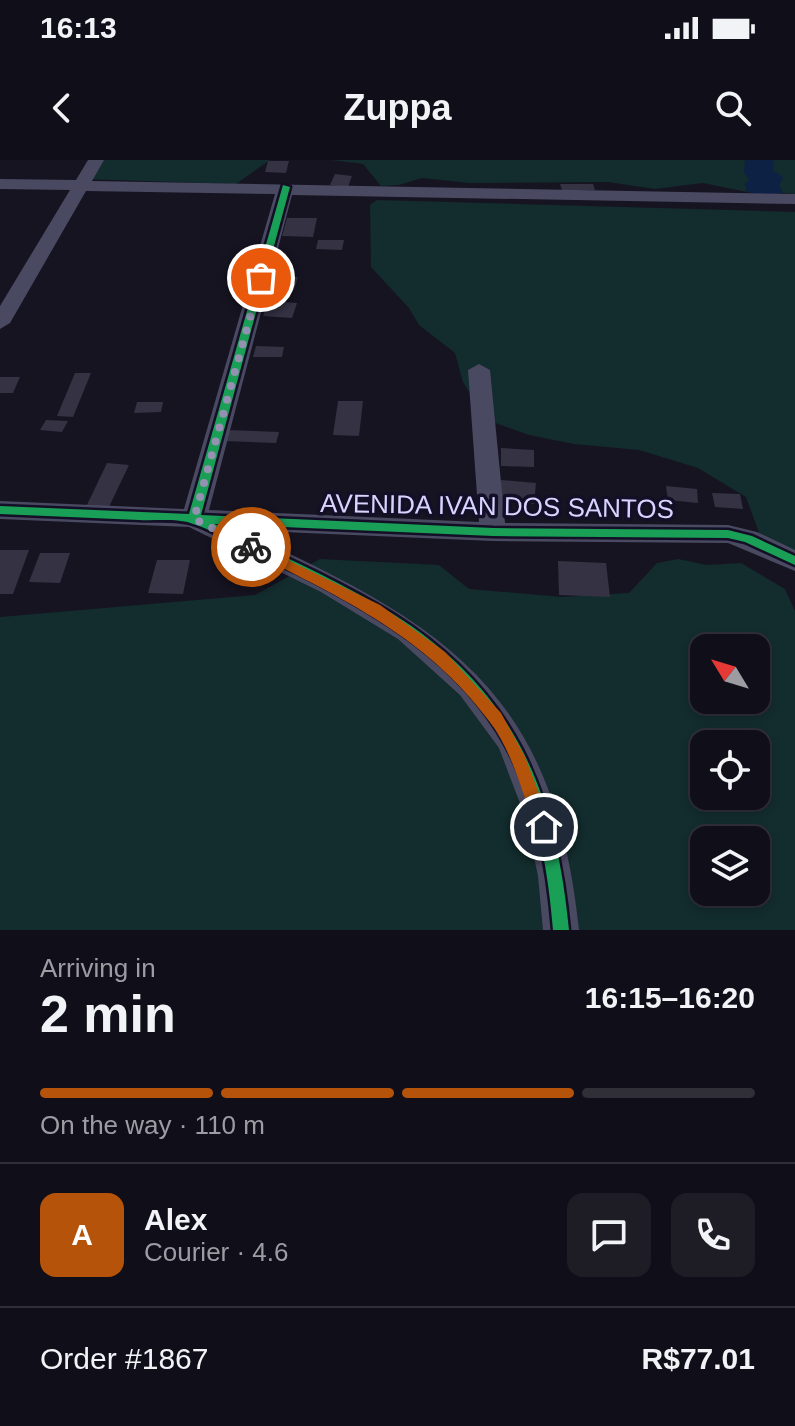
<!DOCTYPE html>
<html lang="en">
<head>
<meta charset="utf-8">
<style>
	:root { --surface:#100f19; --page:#1e1d26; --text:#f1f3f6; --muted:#9c9ca2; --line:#302f38; --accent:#b45309 }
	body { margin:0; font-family:Arial,sans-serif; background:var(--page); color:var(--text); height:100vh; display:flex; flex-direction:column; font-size:30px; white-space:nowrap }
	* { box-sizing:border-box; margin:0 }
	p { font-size:26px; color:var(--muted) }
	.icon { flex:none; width:44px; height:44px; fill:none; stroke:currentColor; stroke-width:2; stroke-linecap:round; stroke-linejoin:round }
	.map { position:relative; height:770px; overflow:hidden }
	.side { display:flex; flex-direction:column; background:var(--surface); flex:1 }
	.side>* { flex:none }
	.needle { width:52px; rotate:308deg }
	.tools { position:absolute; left:690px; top:474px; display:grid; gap:16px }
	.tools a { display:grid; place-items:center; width:80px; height:80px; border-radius:16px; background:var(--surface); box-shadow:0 4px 12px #0003,0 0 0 2px var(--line); font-size:40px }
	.pin { position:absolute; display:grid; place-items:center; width:68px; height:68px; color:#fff; margin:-34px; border:4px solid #fff; border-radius:50%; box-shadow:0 2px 8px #0007 }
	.courier { position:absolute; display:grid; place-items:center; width:80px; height:80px; margin:-40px; border:6px solid #b45309; border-radius:50%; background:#fff; color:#222; box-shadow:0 2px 10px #0007 }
	.overview em { font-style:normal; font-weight:700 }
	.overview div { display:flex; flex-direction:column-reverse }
	.overview { display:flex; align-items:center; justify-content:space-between; height:136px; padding:0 40px }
	h1 { font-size:52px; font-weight:700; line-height:60px }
	.bar { display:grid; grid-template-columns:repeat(4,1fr); gap:12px 8px; align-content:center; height:96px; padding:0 40px }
	.bar i { height:10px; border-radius:6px; background:var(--line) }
	.bar .on { background:var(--accent) }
	.bar p { grid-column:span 4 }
	.line { display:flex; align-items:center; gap:20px; padding:0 40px; border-top:2px solid var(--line) }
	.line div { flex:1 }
	.round { display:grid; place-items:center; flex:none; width:84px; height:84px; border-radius:16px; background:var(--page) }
	.status { display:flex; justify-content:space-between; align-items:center; height:56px; padding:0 40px; background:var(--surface); direction:ltr }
	.status svg { height:22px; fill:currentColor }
	header { display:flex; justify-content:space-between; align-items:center; height:104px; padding:0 40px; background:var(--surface); font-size:36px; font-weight:700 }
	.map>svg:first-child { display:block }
	.green { fill:#132c2d; fill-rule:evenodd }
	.water { fill:#0d2144 }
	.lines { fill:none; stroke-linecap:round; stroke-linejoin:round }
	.river { fill:#0d2144; fill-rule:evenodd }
	.building { fill:#343243 }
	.street { fill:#4a4962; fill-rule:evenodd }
	.cycleway-casing { stroke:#130f26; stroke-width:5 }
	.cycleway { fill:#1a9f57; fill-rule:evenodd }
	.route { fill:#b45309 }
	.done { stroke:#9591b1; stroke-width:8; stroke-dasharray:0 14.4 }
	.labels { text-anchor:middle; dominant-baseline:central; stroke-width:7; stroke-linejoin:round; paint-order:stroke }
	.street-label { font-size:26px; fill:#d9d4ff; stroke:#130f26 }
</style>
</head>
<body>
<div class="status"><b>16:13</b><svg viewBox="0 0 49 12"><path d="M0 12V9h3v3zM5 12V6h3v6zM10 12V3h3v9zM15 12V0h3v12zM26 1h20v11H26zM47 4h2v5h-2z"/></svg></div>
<header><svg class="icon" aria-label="back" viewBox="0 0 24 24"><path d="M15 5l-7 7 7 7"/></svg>Zuppa<svg class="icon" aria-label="search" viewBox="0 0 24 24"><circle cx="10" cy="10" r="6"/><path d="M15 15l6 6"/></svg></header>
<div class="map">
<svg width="795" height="770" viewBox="0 0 795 770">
	<rect width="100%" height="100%" fill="#161421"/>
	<!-- green -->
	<g class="green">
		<path d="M96,0h174l-34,24 -153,-5z"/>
		<path d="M331,0h464v34l-12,-1 -4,-7 -34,-3 2,9 -44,-9 -48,6 -47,-7 -138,1 -48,-5 -23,7 -18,1 -18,-22z"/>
		<path d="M377,40l418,12v353l-33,-24 -16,-44 -48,-29 -59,-18 -65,-6 -45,-9 -42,-15 -24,-38 -8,-29 -36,-28 -10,-17 -38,-41 -1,-62z"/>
		<path d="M320,399l119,6 30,24 94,8 66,-4 28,-30 21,-4 29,6 34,-2 44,26 10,22v319h-795v-313l255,-22zM704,488h52v52h-52zM704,584h52v52h-52zM704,680h52v52h-52z"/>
	</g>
	<!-- water -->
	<path class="water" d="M777,12l6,6 -4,8 4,7 -19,3 -17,-4 -2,-9 14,-10z"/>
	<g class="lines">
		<!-- river -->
		<path class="river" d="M745,0h28l1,13 -5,6 -10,3 -10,-3 -5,-6z"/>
	</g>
	<!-- building -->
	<g class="building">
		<path d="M268,1h21l-3,12 -21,-1z"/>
		<path d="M335,14l17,2 -4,11 -18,-2z"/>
		<path d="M560,24h33l2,6h-33z"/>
		<path d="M287,58h30l-4,19 -31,-1z"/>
		<path d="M318,80h26l-2,10 -26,-1z"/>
		<path d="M270,115l28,2 -4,13 -29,-1z"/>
		<path d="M269,141l28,2 -5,15 -29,-2z"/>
		<path d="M256,186l28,1 -2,10h-29z"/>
		<path d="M75,213h16l-18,44 -16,-1z"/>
		<path d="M0,217h20l-7,16h-13z"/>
		<path d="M338,241h25l-4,35 -26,-1z"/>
		<path d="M137,242h26l-2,10 -27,1z"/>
		<path d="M46,260l22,1 -6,11 -22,-2z"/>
		<path d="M228,270l51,2 -3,11 -51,-2z"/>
		<path d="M501,288l33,2v17l-33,-1z"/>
		<path d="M107,303l22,2 -21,44 -22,-2z"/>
		<path d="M501,320l35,3 -2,21 -35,-3z"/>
		<path d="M666,326l31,3 1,14 -30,-3z"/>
		<path d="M712,333l28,1 3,15 -28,-2z"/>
		<path d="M0,390h29l-16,44h-13z"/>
		<path d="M40,393h30l-10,30 -31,-1z"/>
		<path d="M157,400h33l-7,34 -35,-1z"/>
		<path d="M558,401l48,2 4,34 -51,-2z"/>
	</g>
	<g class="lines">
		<!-- street -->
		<path class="street" d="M88,0h16l-12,21 703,13v10l-503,-9 -83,315 270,12 -11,-152 11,-6 11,6 15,153 223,2 29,7 38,18v21l-67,-28 -235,-2 -254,-11c204,94 315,158 340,400h-36l-5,-54 -12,-57 -27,-71 -39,-53 -62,-56 -77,-47 -132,-65 -189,-8v-18l184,8 91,-315 -189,-3 -76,132 -10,6v-23l70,-116 -70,-1v-10l76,1z"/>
		<defs>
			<path id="cycleway" d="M283,25l7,2 -89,328 292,13 235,2 24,6 43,20v9l-50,-23 -17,-4 -235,-2 -279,-12c60,28 122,55 179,90 121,76 163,178 176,316h-16c-5,-63 -17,-130 -48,-186 -45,-81 -128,-131 -208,-171 -23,-11 -47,-22 -71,-34 -10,-5 -21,-12 -33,-15 -15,-6 -37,-3 -54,-4 -46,-2 -93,-4 -139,-6v-8l189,8z"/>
		</defs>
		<!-- cycleway casing -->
		<use href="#cycleway" class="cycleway-casing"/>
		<!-- cycleway -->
		<use href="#cycleway" class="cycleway"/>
	</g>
	<!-- route -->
	<path class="route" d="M251,382l129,63 65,47 56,61 24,44 27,70 -2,5h-12c-16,-36 -24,-79 -49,-111 -64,-86 -150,-124 -242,-171v-6z"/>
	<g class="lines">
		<!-- done -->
		<path class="done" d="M251,387l-57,-28 67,-241"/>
	</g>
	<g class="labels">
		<!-- street labels -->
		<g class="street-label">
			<text transform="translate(497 346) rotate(1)">AVENIDA IVAN DOS SANTOS</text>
		</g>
	</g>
</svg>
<div class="tools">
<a><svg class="needle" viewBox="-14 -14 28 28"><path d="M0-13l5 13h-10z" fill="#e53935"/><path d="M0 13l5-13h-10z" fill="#9c9ca2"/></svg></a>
<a><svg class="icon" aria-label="locate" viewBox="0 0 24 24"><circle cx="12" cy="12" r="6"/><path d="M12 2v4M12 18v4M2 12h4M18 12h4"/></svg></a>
<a><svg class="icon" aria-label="layers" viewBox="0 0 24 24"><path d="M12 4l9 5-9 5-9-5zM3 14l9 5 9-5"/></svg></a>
</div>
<div class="pin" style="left:261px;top:118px;background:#ea580c"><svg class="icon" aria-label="bag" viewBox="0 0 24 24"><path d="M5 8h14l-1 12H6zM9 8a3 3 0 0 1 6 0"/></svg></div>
<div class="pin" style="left:544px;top:667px;background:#1f2937"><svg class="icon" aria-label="home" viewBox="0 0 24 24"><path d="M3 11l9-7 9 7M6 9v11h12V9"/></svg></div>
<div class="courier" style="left:251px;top:387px"><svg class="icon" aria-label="bike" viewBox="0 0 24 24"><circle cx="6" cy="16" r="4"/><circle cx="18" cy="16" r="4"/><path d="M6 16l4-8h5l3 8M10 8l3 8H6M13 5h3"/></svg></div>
</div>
<section class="side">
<div class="overview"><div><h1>2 min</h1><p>Arriving in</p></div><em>16:15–16:20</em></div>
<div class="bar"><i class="on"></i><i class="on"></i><i class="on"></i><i></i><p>On the way · 110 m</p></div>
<div class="line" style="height:144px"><b class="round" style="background:var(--accent);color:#fff">A</b><div><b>Alex</b><p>Courier · 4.6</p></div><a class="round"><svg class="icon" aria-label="chat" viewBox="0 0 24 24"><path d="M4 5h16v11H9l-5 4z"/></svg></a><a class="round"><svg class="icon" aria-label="phone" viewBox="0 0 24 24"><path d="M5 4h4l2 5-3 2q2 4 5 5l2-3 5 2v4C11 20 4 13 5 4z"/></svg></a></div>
<div class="line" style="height:104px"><div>Order #1867</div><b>R$77.01</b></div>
</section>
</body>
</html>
